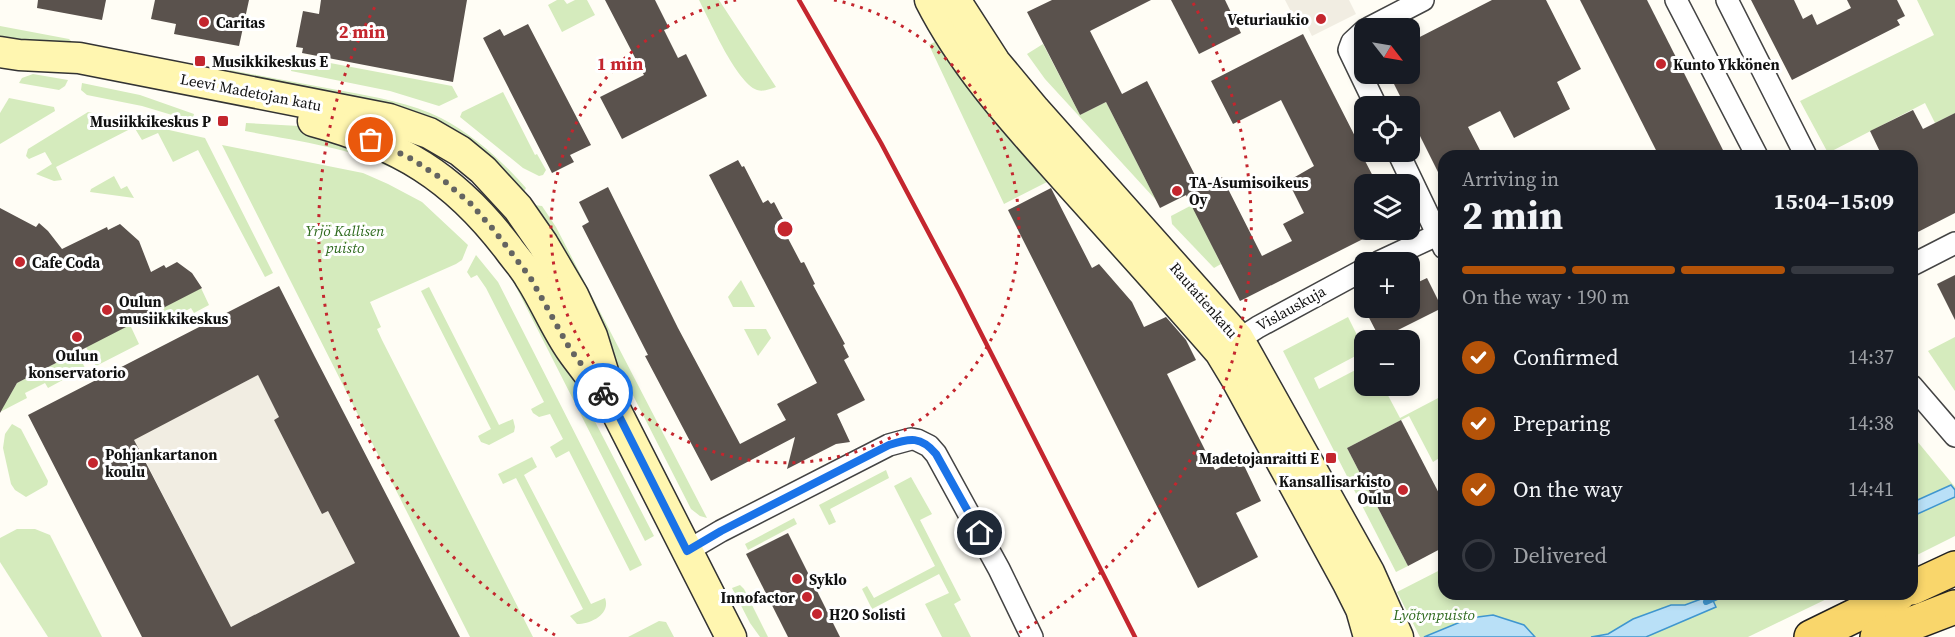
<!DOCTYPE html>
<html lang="en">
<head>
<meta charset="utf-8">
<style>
	:root { --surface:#171b24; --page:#242831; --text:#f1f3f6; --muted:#9ea1a6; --line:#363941; --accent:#b45309 }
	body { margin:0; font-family:"Source Serif 4",serif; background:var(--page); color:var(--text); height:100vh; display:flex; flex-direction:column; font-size:22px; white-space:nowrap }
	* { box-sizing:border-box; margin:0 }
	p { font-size:20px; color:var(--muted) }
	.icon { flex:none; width:33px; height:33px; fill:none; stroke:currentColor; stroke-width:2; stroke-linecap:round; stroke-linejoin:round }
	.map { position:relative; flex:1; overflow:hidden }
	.drawer { position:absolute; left:1438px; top:150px; width:480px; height:450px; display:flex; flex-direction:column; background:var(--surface); border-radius:18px; box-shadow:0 3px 9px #0003 }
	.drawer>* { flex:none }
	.needle { width:39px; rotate:121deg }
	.controls { position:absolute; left:1354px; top:18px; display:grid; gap:12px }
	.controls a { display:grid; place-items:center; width:66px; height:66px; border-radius:12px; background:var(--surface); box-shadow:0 3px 9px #0003; font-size:30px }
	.pin { position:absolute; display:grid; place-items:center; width:51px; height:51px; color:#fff; margin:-26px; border:3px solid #fff; border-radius:50%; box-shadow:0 2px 6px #0007 }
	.courier { position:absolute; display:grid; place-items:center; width:60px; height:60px; margin:-30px; border:4px solid #1a73e8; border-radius:50%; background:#fff; color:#222; box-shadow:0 2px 8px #0007 }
	.overview em { font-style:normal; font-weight:700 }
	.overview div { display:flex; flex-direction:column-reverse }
	.overview { display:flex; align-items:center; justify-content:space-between; height:102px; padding:0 24px }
	h1 { font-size:39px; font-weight:700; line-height:45px }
	.bar { display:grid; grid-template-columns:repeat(4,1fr); gap:9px 6px; align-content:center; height:72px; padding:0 24px }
	.bar i { height:8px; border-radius:4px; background:var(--line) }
	.bar .selected { background:var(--accent) }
	.bar p { grid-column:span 4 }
	ol { padding:0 24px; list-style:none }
	li { display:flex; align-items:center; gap:18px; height:66px }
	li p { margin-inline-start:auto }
	li .icon { padding:6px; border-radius:50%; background:var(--accent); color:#fff; stroke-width:4 }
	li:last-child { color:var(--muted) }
	li i { width:33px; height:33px; border:3px solid var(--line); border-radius:50% }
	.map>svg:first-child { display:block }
	.green { fill:#d5ebbd }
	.plaza { fill:#f1ede2 }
	.water { fill:#b9e0f7; stroke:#3f96cf; stroke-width:1.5 }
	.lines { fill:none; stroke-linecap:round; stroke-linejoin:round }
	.stream { stroke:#3f96cf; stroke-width:6 }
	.building { fill:#5a524d; fill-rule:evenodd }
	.street-casing { stroke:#444; stroke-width:24 }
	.secondary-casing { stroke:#333; stroke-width:33 }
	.primary-casing { stroke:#222; stroke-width:36 }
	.street { stroke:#fff; stroke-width:21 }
	.secondary { stroke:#fff6b0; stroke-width:30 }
	.primary { stroke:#f9d66b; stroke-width:33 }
	.rail { stroke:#c4262e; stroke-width:4.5 }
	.done { stroke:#646461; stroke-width:6; stroke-dasharray:0 10.8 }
	.route { stroke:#1a73e8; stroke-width:8 }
	.ring { fill:none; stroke:#c4262e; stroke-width:3; stroke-dasharray:3 6 }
	.poi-dot { fill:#c4262e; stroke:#fff; stroke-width:2 }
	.labels { text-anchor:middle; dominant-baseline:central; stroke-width:6; stroke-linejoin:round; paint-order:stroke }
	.poi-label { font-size:15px; font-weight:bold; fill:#111; stroke:#fff; text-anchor:start }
	.street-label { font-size:15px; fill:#111; stroke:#fff }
	.park-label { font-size:15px; font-style:italic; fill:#2f6b1f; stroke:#fff }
	.centre { fill:#c4262e; stroke:#fff; stroke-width:3 }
	.ring-label { font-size:18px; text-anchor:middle; font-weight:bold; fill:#c4262e; stroke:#fff; stroke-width:6; stroke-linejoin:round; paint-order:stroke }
</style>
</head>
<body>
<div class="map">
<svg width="1955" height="637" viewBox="0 0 1955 637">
	<rect width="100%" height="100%" fill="#fffdf5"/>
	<!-- green -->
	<g class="green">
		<path d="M557,0h7l3,4 8,-4h12l8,15 -33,17 -14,-27z"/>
		<path d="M699,0h20l57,87c-6,2 -12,5 -19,3 -21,-8 -47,-69 -58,-90z"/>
		<path d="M1917,0h38v113l-20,10 -10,-20 -97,50 -28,-52 134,-66z"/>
		<path d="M0,26l69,13 3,3v9l-72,-14z"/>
		<path d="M942,38l237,278 -7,6 -125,-140 -43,22 -75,-159z"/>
		<path d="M1043,44l37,71 26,-13 50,98 -111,-121 -18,-25z"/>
		<path d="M293,56l159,30 6,11 -19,9 -49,-15 -99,-20z"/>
		<path d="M230,70c37,7 75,14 113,21 33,6 68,12 98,27 33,17 61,43 85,70l-5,10 -20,-23 -271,-103z"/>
		<path d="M33,74l35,6 -3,6 -6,4 -40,-7 3,-5z"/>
		<path d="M82,83l58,12 54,19 -2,7 -50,-15 -55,-11 -6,-5z"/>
		<path d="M503,92l32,63 2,-1 9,16 -3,5 -4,1 -16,-8 -63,-51 2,-5z"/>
		<path d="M9,98l45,9 1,4 -55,33v-31z"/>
		<path d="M88,112l117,26 68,135 -8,4 -67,-127 -25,12 -15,-29 -16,7 -8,-13 -78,40 6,13 -8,1 -18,-7 16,-10 -7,-12 -16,7 -3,-3 2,-7z"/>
		<path d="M246,123l53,3 101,35 54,47c-18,-14 -37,-28 -58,-38 -47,-23 -100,-29 -151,-39z"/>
		<path d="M222,145l141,28 25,11 34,18 46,43 -6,15 -6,4 -86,38 11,25 -4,2 5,11 151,297h-63z"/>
		<path d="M114,176l7,13 6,-3 7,12 -44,-6 1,-3z"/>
		<path d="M534,205l8,1 14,21 151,291 -7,-2 -9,-7 -124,-243 -39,-59z"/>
		<path d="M1192,205l29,59 -7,4 -42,-44 -1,-8z"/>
		<path d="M476,255l22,27 144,283 -12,6 -61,-120 -13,7 -6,-11 13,-8 -13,-25 -11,3 -6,-4 -2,-4 13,-7 -58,-114 -9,-13 -6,3 -4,-6z"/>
		<path d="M498,258l39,51 117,227 -9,5 -130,-256z"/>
		<path d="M741,280l14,27h-22l-5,-10z"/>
		<path d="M429,287l70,138 14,-6 2,8 -1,5 -25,13 -8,-3 -3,-6 13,-7 -70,-138z"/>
		<path d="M201,288l8,17 -15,8 -3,-5 -13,7 3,5 -12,6 -4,-7 -11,6 -4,-8 -19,10 8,17 -43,22 -10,-19z"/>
		<path d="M1348,317l17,34 -51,27 5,11 46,-24v21h18l17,32 42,-22 2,4v55l-11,7 -24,-46 -62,32 61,118 -12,6 -113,-221z"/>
		<path d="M744,329h22l5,9 -13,18z"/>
		<path d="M1955,337v54l-27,-40z"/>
		<path d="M77,352l8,16 -37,20 -3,-5 -20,10 2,5 -27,14 17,-29z"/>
		<path d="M12,424l9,5 27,52 -1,4 -21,12 -11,-7 -4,-6 -8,-36 2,-14z"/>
		<path d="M1912,435l43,52v49l-42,21z"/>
		<path d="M532,457l5,10 -13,8 67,129 14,-6c6,16 -14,26 -28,26l-7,-8 13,-7 -67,-131 -13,6 -5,-10z"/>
		<path d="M886,470l3,8 -59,31 6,13 -7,3 -10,-20z"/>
		<path d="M911,477l21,37 -12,6 41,80 -7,4 17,33h-29l-17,-33 24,-11 -10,-19 -67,35 -10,-20 5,-3 7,12 61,-32 -41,-80z"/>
		<path d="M794,518l3,6 -49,26 -3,-6z"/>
		<path d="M17,529h18l15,6 52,102h-54l-48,-75v-24z"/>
		<path d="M1444,568v26h393l-89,43h-328l-23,-45z"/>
		<path d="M740,585l4,4 24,48h-8l-10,-14 -18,-35z"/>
		<path d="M659,621l7,1 8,15h-46z"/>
	</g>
	<!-- plaza -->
	<g class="plaza">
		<path d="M1285,0h64l7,14 -44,22 -6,-12 -7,3z"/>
		<path d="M258,375l21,42 -5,3 48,94 6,-3 27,52 -134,69 -1,-26 -75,-146 -22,-15z"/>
	</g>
	<!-- water -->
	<g class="water">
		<path d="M1951,485l4,5v7l-42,19v-14z"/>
		<path d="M1708,594h2l6,13 -70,30h-55l17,-3 25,-15 38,-14h14l16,-6z"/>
		<path d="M1493,615l31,10 11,12h-111l46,-19z"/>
	</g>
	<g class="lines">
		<!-- stream -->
		<path class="stream" d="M1706,602l18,-8"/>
	</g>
	<!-- building -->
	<g class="building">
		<path d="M38,0h68l-4,20 -65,-12z"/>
		<path d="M155,0h94l-10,46 -65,-12 2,-10 -25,-5z"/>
		<path d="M321,0h146l-14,82 -151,-29 1,-5 -7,-1 7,-36 16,3z"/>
		<path d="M605,0h50l14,28 -5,2 14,28 8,-4 21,42 -85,43 -22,-42 44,-22z"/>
		<path d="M1052,0h99l-61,31 32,63 25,-13 54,106 21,-10 40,79 30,-15 -9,-17 21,-11 -16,-32 26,-15 -33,-66 -48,24 -22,-43 92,-47 62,122 -2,1 14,27h-12v54l-125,63 -54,-106 -26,13 -54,-106 -26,13 -53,-103z"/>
		<path d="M1171,0h54l16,33 -42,21z"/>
		<path d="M1492,0h54l35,69 -24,13 13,27 -56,29 -14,-27 -32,16 15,29h-39v28l-34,-68v-10h-5l-16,-32h21v-32z"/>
		<path d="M1580,0h67l79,156h-67z"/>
		<path d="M1751,0h43l9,19 9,-5 5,11 34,-17 -4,-8h50l8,16 -8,4 3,5 -108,55z"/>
		<path d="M528,24l63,121 -21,10 4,7 -22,11 -69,-135 17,-9 4,7z"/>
		<path d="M1913,110l10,19 32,-16v100l-43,22v-79h-30l-12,-25z"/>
		<path d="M738,160l4,7 2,-1 19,37 5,-3 3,4 3,-2 11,21 -4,2 20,38 3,-1 11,22 -2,1 32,59 -2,1 6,12 -5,3 21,40 -28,14 13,28 -14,2 -49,25 8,-32 -84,44 -66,-125 3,-1 -66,-129 7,-4 -10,-20 29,-15 70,141 62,116 46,-24 -9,-16 40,-21 -108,-208z"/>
		<path d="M1051,188l41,80 7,-4 33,38 12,25 22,-10 20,23 10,20 -29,14 48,96 25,-13 21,44 -25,12 22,44 -60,31 -190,-378z"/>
		<path d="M0,208l36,19 3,-4 9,8 14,18 45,-22 1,3 12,-6 19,17 12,31 13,-7 2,3 11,-6 15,11 10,15 -185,95 -17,30z"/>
		<path d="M1955,275v45l-18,-36z"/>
		<path d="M1427,278l15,30 -62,31 -16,-31h46v-22z"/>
		<path d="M279,286l36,71 145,280h-318l-114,-222zM258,375l21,42 -5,3 48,94 6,-3 27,52 -124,64 -97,-187z"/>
		<path d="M1401,420l43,83v44l-36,19 -61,-118z"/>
		<path d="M788,533l52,104h-52l-42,-83z"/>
	</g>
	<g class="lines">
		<defs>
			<g id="street">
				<path d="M1676,0l81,156"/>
				<path d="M1727,0l79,156"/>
				<path d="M1369,28l54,-28"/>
				<path d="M1365,30l-13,12 -3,8 27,56"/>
				<path d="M1398,152l46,96"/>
				<path d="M1379,262l58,-27"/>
				<path d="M1912,265l43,-22"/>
				<path d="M1227,347l31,-20 107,-58"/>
				<path d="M1912,386l43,50"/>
				<path d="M687,551l34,-20 168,-86 22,-6 6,1 12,6 7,8 63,115 33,68"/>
			</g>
			<g id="secondary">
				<path d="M930,0c34,67 85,122 135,178 52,58 104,115 155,174l17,28 111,203 13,26 8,28"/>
				<path d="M955,0l40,62 40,48 203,228 131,234 29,65"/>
				<path d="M0,52l19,3 60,3 310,61 40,14 31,18 23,19 35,38 25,36 30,51 19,41 22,71 117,230"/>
				<path d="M313,121c86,23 141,56 195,127 7,10 16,19 22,30 15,23 25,49 41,72 9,13 20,26 30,40"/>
			</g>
			<g id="primary">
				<path d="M1912,588l43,-20"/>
				<path d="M1811,637l88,-43"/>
				<path d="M1877,637l78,-30"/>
			</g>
		</defs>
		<!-- street casing -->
		<use href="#street" class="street-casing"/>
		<!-- secondary casing -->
		<use href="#secondary" class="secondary-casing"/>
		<!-- primary casing -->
		<use href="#primary" class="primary-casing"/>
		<!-- street -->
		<use href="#street" class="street"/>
		<!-- secondary -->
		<use href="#secondary" class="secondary"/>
		<!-- primary -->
		<use href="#primary" class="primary"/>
		<!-- rail -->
		<path class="rail" d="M799,0l82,143 78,147 176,347"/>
	</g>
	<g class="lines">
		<!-- done -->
		<path class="done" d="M371,140l41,19 30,20 29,25 22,25 37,48 40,72 33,44"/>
		<!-- route -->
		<path class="route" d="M603,393l11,13 73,145 34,-20 168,-86c21,-7 32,-9 47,9l44,79"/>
	</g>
	<!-- distance rings -->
	<g class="ring">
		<path d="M834 0A234 234 0 1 1 736 0"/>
		<path d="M555 635A467 467 0 0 1 377 3M1193 3A467 467 0 0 1 1015 635"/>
	</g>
	<!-- markers -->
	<g class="poi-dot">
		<circle cx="1321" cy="19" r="6"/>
		<circle cx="204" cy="22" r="6"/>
		<rect x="194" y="55" width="12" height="12" rx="3"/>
		<circle cx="1661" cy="64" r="6"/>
		<rect x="217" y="115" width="12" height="12" rx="3"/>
		<circle cx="1177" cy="191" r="6"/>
		<circle cx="20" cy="262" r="6"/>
		<circle cx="107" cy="310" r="6"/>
		<circle cx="77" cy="337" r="6"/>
		<rect x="1325" y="452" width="12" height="12" rx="3"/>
		<circle cx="93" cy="463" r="6"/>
		<circle cx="1403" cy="490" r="6"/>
		<circle cx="797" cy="579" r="6"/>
		<circle cx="807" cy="597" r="6"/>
		<circle cx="817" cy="614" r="6"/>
	</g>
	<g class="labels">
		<!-- poi labels -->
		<g class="poi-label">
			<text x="1309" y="19" text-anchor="end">Veturiaukio</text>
			<text x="216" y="22">Caritas</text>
			<text x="212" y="61">Musikkikeskus E</text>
			<text x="1673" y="64">Kunto Ykkönen</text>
			<text x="211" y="121" text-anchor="end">Musiikkikeskus P</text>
			<text x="1189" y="182">TA-Asumisoikeus<tspan x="1189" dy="17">Oy</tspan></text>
			<text x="32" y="262">Cafe Coda</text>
			<text x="119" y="301">Oulun<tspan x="119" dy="17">musiikkikeskus</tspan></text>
			<text x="77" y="355" text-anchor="middle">Oulun<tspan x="77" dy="17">konservatorio</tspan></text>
			<text x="105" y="454">Pohjankartanon<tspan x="105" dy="17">koulu</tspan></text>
			<text x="1319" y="458" text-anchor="end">Madetojanraitti E</text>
			<text x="1391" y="481" text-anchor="end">Kansallisarkisto<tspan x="1391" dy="17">Oulu</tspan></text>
			<text x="809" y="579">Syklo</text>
			<text x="795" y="597" text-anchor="end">Innofactor</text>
			<text x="829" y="614">H2O Solisti</text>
		</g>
		<!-- street labels -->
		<g class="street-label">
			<text transform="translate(251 92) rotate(11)">Leevi Madetojan katu</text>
			<text transform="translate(1204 300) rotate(49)">Rautatienkatu</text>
			<text transform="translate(1291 308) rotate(-29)">Vislauskuja</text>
		</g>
		<!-- park labels -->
		<g class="park-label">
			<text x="345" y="230">Yrjö Kallisen<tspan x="345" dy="17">puisto</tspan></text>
			<text x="1434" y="614">Lyötynpuisto</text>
		</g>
	</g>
	<circle cx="785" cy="229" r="9" class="centre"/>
	<g class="ring-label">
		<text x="362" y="38">2 min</text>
		<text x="620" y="70">1 min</text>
	</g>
</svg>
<div class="controls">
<a><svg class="needle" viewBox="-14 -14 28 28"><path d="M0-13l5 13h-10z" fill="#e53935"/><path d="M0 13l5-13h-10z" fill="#9ea1a6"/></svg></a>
<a><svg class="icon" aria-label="locate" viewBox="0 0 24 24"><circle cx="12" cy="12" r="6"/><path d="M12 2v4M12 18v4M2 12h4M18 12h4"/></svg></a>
<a><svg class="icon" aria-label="layers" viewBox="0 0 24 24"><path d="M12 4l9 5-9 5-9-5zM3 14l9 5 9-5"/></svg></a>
<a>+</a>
<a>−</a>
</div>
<div class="pin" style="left:371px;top:140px;background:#ea580c"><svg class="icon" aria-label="bag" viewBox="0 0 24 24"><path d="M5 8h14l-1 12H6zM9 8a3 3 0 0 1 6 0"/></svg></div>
<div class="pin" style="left:980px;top:533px;background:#1f2937"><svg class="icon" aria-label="home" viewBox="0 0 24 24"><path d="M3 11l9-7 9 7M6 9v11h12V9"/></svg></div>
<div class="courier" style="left:603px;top:393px"><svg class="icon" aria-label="bike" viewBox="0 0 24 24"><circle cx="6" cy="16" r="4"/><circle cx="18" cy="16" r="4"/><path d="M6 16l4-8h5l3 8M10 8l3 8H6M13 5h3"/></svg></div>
<section class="drawer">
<div class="overview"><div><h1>2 min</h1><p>Arriving in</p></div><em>15:04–15:09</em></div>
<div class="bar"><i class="selected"></i><i class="selected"></i><i class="selected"></i><i></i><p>On the way · 190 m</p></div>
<ol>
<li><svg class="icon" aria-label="check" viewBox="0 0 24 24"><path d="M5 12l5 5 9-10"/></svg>Confirmed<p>14:37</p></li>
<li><svg class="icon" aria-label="check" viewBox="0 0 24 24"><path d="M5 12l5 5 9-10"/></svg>Preparing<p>14:38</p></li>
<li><svg class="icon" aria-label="check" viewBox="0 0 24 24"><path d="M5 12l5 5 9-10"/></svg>On the way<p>14:41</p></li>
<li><i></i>Delivered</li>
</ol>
</section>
</div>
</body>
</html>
